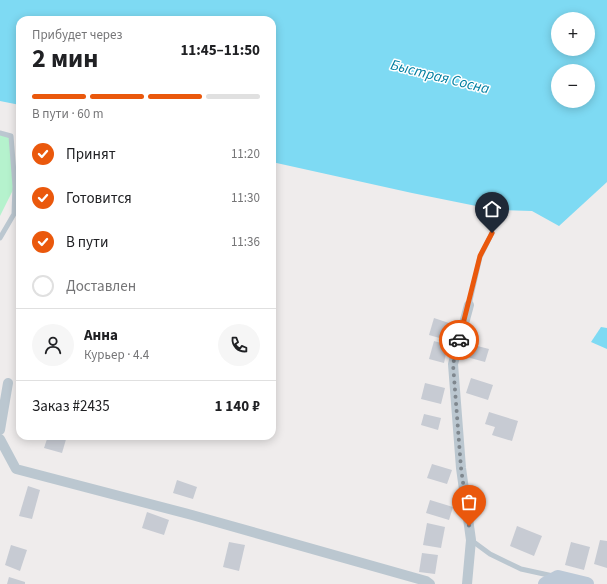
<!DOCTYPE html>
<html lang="ru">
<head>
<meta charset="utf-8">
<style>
	:root { --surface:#fff; --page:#f6f6f6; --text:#202124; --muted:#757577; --line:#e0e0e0; --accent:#ea580c }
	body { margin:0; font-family:"Source Sans 3",sans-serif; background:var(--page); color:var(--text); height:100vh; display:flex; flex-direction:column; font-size:15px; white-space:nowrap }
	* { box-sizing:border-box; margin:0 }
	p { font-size:13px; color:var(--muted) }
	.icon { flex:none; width:22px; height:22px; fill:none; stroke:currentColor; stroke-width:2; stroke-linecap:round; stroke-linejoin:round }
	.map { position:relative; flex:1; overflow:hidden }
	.side { position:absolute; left:16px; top:16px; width:260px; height:424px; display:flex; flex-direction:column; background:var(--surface); border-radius:12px; box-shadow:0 2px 10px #0003 }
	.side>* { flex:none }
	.buttons { position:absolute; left:551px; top:12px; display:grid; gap:8px }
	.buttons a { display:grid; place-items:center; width:44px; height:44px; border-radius:50%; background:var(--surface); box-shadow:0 2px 10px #0003; font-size:20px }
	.pin { position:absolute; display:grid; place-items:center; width:34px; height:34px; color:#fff; margin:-41px -17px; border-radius:50% 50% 50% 0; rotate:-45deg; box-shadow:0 0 4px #0007 }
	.pin .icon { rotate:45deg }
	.courier { position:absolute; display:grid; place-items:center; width:40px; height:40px; margin:-20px; border:3px solid #ea580c; border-radius:50%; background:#fff; color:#222; box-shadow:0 1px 5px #0007 }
	.headline em { font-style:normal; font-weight:700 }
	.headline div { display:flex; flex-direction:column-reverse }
	.headline { display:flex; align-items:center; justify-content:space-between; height:68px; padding:0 16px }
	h1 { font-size:26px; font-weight:700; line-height:30px }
	.bar { display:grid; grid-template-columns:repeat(4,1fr); gap:6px 4px; align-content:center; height:48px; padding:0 16px }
	.bar i { height:5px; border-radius:3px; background:var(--line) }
	.bar .active { background:var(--accent) }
	.bar p { grid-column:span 4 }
	.line { display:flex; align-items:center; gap:10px; padding:0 16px; border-top:1px solid var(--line) }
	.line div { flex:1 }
	.round { display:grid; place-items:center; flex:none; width:42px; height:42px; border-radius:21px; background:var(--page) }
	ol { padding:0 16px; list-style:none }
	li { display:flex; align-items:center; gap:12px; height:44px }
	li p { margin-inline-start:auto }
	li .icon { padding:4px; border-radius:50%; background:var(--accent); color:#fff; stroke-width:4 }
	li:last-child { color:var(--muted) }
	li i { width:22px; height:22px; border:2px solid var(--line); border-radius:50% }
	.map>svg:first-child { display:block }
	.green { fill:#b5f2cd }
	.water { fill:#7edaf3; fill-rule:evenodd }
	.building { fill:#c7cbd3 }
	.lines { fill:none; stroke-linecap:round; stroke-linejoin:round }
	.lane { stroke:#bbc7d0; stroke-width:5 }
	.street { stroke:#bbc7d0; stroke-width:10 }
	.secondary { stroke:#bcc9d7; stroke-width:14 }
	.done { stroke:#7f878e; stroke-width:4; stroke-dasharray:0 7.2 }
	.route { stroke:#ea580c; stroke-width:5 }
	.labels { text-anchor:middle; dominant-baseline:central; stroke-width:3; stroke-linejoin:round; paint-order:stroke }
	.water-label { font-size:15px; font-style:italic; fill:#027fa1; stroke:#fff }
</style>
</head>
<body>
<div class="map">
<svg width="607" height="584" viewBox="0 0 607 584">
	<rect width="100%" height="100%" fill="#efecec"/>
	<!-- green -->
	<path class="green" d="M0,133l11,3 4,50 -15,30z"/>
	<!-- water -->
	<g class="water">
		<path d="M0,0h607v182l-48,44 -27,-15 -36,-1 -84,-17 -140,-31v-142h-252v85l-20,-4zM558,19h30v30h-30zM558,71h30v30h-30z"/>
		<path d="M601,327l6,1v21l-16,-7z"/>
	</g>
	<!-- building -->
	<g class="building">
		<path d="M434,318l21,7 -5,16 -21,-6z"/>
		<path d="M434,341l14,4 -4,18 -15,-4z"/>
		<path d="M466,343l23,6 -4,13 -22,-6z"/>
		<path d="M471,378l22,7 -5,15 -22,-7z"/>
		<path d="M425,383l20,5 -4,16 -20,-5z"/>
		<path d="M489,412l29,9 -6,20 -20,-6 3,-8 -10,-3z"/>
		<path d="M424,414l17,4 -3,12 -17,-5z"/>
		<path d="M48,436h19l-5,17 -18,-5z"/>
		<path d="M432,464l20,6 -5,14 -20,-6z"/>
		<path d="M177,480l20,7 -4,12 -20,-6z"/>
		<path d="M28,486l12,4 -8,29 -13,-3z"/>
		<path d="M430,500l23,7 -4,13 -23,-7z"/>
		<path d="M147,512l22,8 -5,15 -22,-7z"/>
		<path d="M427,523l18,4 -4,21 -18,-3z"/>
		<path d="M517,526l25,10 -8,20 -24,-10z"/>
		<path d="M600,540l7,1v27l-13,-4z"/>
		<path d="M229,542l16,3 -6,26 -16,-4z"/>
		<path d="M571,542l19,5 -6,23 -19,-5z"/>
		<path d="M11,545l16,5 -7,21 -15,-6z"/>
		<path d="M422,553l16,2 -3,19 -16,-2z"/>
		<path d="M9,577l16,5v2h-18z"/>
	</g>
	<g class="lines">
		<!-- lane -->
		<g class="lane">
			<path d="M0,133l11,3 4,50 -1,28 -14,24"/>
			<path d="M469,305l11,-48 12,-24"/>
			<path d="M471,540l19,14 31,15 32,7"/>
		</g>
		<!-- street -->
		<g class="street">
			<path d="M0,430l8,-47"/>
			<path d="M0,439l16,30 176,46 234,66 4,3"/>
			<path d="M467,584l4,-44 -10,-72 -8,-104 16,-59"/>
		</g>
		<!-- secondary -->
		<path class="secondary" d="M545,584l13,-7 29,7"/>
	</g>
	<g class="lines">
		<!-- done -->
		<path class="done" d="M459,340l-6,24 8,104 8,58"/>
		<!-- route -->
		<path class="route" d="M459,340l21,-84 12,-23"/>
	</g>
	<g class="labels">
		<!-- water labels -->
		<g class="water-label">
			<text transform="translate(440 77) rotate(14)">Быстрая Сосна</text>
		</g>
	</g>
</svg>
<div class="buttons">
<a>+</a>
<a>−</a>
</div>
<div class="pin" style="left:469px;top:526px;background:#ea580c"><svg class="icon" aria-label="bag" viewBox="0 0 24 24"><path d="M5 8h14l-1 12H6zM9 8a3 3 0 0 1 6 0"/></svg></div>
<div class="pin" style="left:492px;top:233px;background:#1f2937"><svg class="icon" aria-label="home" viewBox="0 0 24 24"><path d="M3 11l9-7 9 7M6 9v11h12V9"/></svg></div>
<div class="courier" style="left:459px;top:340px"><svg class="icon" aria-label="car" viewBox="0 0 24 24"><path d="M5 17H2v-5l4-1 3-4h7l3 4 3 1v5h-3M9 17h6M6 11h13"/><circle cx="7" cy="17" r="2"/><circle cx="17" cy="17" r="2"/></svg></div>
<section class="side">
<div class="headline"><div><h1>2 мин</h1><p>Прибудет через</p></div><em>11:45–11:50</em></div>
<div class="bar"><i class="active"></i><i class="active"></i><i class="active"></i><i></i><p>В пути · 60 m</p></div>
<ol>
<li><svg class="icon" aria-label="check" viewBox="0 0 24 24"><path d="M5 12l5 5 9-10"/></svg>Принят<p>11:20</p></li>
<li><svg class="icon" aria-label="check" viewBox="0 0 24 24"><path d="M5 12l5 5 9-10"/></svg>Готовится<p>11:30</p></li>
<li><svg class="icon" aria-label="check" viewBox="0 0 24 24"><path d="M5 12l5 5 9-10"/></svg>В пути<p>11:36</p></li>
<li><i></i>Доставлен</li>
</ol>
<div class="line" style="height:72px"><a class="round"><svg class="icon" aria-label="person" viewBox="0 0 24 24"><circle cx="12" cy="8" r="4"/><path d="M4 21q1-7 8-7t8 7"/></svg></a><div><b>Анна</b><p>Курьер · 4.4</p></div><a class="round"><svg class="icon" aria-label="phone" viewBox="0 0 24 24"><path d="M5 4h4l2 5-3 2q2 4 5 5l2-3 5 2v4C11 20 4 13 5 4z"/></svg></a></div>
<div class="line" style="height:52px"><div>Заказ #2435</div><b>1 140 ₽</b></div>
</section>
</div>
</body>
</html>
